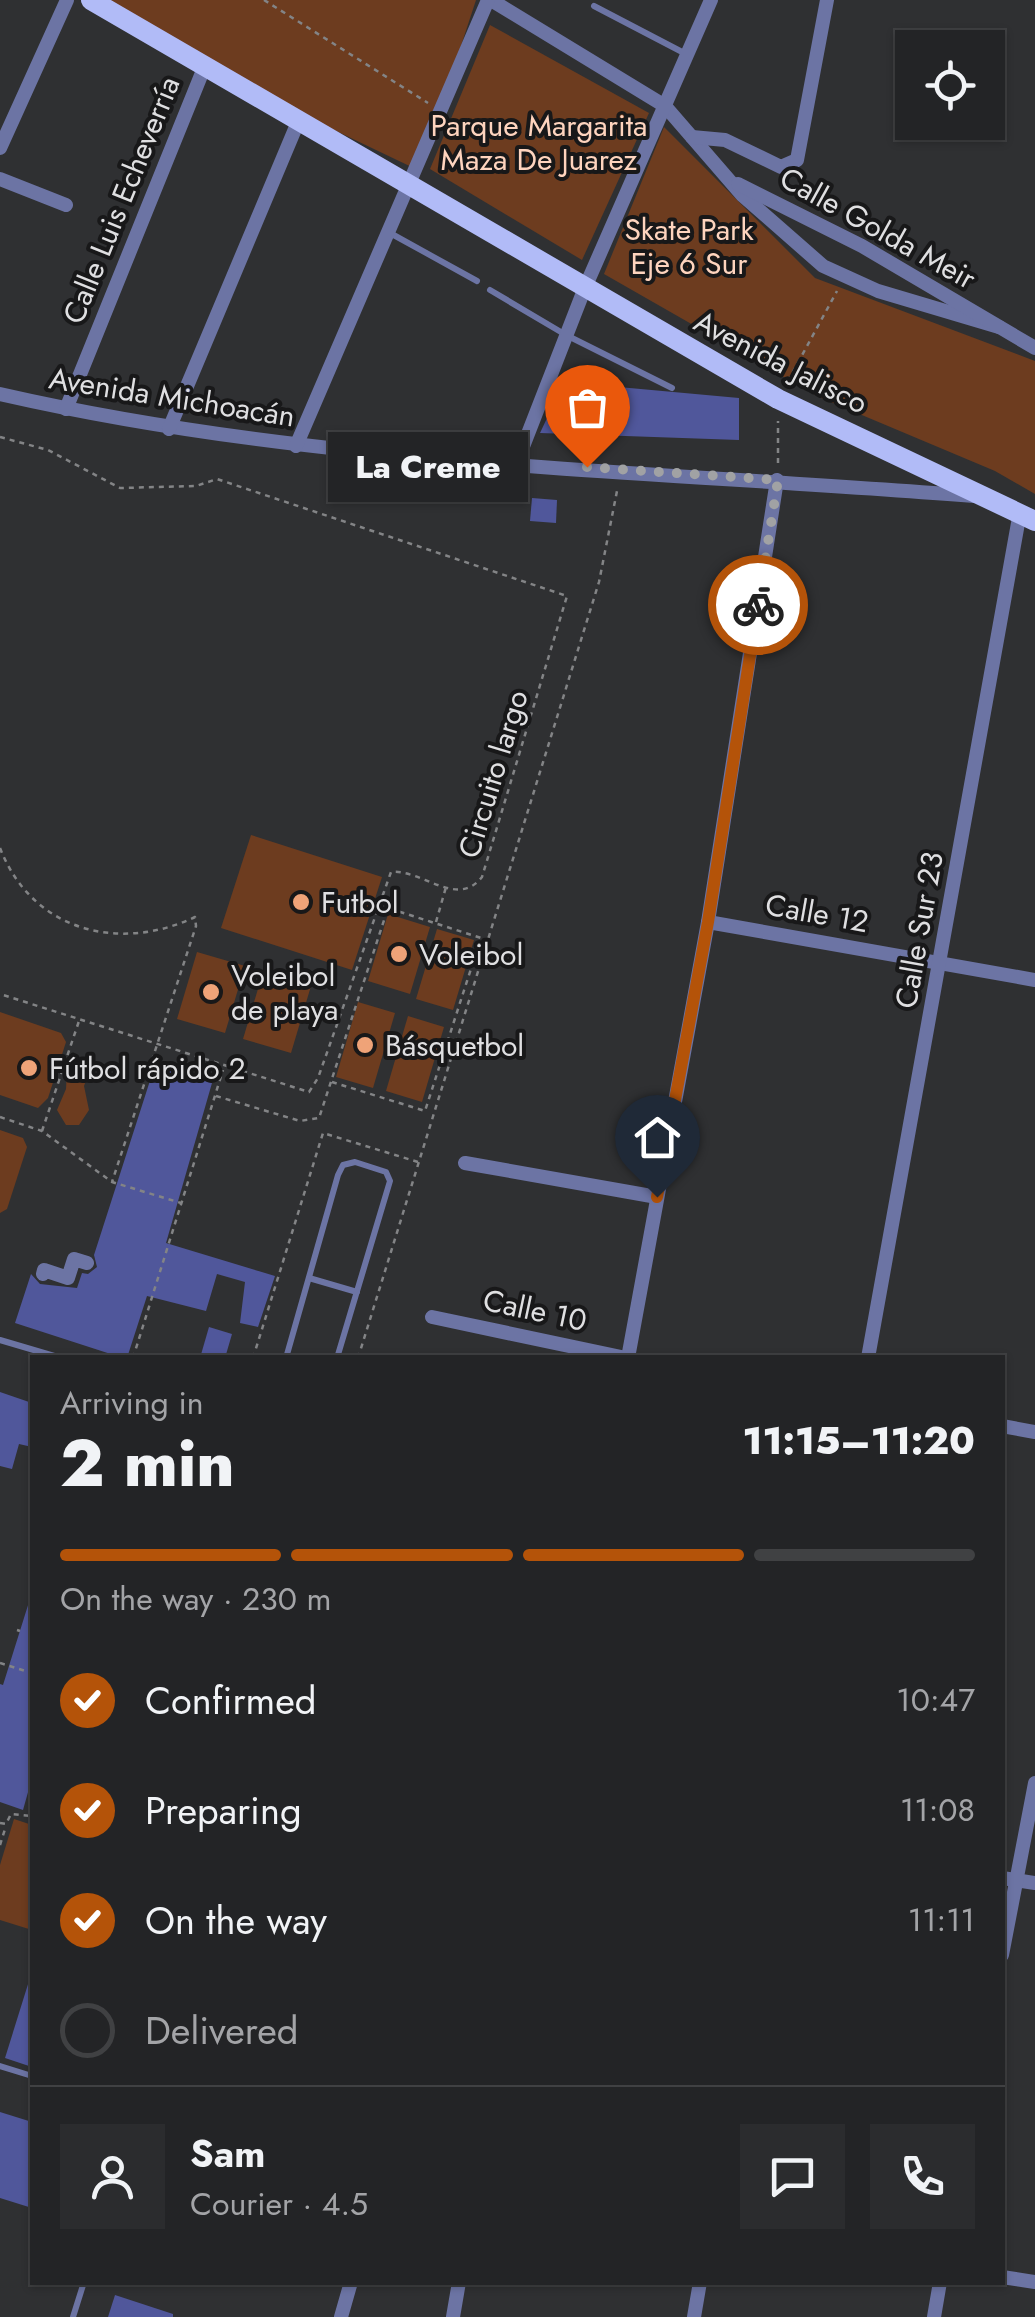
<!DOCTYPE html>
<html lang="en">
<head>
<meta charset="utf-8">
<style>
	:root { --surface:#232426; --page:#2b2c2e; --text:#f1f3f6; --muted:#a3a4a7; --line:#404143; --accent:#b45309 }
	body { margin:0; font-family:Jost,sans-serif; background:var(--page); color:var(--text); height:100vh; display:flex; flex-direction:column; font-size:38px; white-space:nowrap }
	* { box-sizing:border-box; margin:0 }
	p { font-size:32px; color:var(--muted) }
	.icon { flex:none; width:55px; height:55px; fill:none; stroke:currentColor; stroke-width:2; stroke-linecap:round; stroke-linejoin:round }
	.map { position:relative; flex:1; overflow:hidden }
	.sheet { position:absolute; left:30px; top:1355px; width:975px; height:930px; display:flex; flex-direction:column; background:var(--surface); border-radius:0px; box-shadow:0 2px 8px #0004,0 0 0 2px var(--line) }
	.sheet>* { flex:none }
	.fabs { position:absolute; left:895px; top:30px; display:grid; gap:20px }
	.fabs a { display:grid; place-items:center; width:110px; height:110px; border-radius:0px; background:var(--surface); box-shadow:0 2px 8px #0004,0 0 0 2px var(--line); font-size:50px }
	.pin { position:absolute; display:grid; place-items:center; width:85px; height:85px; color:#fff; margin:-102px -42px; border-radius:50% 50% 50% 0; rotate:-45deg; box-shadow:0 0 10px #0007 }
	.pin .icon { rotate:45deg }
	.courier { position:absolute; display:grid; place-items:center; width:100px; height:100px; margin:-50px; border:8px solid #b45309; border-radius:50%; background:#fff; color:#222; box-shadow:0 2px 12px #0007 }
	.bubble { position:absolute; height:70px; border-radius:0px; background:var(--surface); box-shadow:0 2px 8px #0004,0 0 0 2px var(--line); font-size:32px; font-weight:800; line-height:70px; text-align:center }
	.headline em { font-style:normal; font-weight:800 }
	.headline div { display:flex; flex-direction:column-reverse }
	.headline { display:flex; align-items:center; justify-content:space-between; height:170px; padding:0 30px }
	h1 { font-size:65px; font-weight:800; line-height:75px }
	.bar { display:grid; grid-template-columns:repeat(4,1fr); gap:15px 10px; align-content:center; height:120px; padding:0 30px }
	.bar i { height:12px; border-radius:8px; background:var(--line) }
	.bar .current { background:var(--accent) }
	.bar p { grid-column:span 4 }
	.line { display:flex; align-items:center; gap:25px; padding:0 30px; border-top:2px solid var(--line) }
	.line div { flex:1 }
	.round { display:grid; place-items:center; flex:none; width:105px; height:105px; border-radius:0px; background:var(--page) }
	ol { padding:0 30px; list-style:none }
	li { display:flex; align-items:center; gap:30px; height:110px }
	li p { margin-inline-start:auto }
	li .icon { padding:10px; border-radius:50%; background:var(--accent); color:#fff; stroke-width:4 }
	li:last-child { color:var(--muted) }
	li i { width:55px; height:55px; border:5px solid var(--line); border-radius:50% }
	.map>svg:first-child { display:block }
	.green { fill:#6d3c1f }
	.building { fill:#50579b }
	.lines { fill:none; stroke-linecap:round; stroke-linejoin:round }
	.path { stroke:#838486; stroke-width:2.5; stroke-dasharray:5 5; stroke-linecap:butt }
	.lane { stroke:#6c74a4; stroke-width:6 }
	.street { stroke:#6c74a4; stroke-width:14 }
	.primary { stroke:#b1bbf7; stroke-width:20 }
	.done { stroke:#a1a2a4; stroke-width:10; stroke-dasharray:0 18 }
	.route { stroke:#b45309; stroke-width:12 }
	.poi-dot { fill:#efa378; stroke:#181819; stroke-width:4 }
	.labels { text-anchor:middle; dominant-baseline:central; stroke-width:8; stroke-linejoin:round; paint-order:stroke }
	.park-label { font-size:30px; fill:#fed4be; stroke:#181819 }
	.street-label { font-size:30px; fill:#dfdfe1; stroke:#181819 }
	.poi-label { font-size:30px; fill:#dfdfe1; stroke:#181819; text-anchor:start }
</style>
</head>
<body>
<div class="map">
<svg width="1035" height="2317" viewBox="0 0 1035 2317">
	<rect width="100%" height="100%" fill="#2f3032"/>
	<!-- green -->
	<g class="green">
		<path d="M103,0h373l-56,171 -216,-103z"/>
		<path d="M490,25l159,88 -67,147 -152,-91z"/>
		<path d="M664,127l151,151 220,83v133l-40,-23 -176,-74 -215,-123z"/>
		<path d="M251,835l131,42 -30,93 -131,-42z"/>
		<path d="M388,914l42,13 -20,67 -42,-13z"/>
		<path d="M437,929l37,11 -21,70 -37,-11z"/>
		<path d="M197,952l48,14 -20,67 -48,-14z"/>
		<path d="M263,972l48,14 -20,67 -48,-14z"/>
		<path d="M358,1002l37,11 -22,75 -37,-11z"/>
		<path d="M0,1012l61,21 5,9 -18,56 -10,10 -38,-13z"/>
		<path d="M408,1016l36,11 -22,75 -36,-11z"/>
		<path d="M84,1064l6,6 -6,16 5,24 -10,15h-13l-9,-15 9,-21 1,-19z"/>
		<path d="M0,1130l23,8 4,9 -20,62 -7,4z"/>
		<path d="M14,1819l18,6v105l-32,-10v-55z"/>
	</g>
	<!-- building -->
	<g class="building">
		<path d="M564,382l175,16v42l-199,-7z"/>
		<path d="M532,498l25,2 -1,23 -26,-2z"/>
		<path d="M155,1065l57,18 -46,160 109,33 -17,51 -18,-4 5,-41 -28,-8 -11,37 -59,-15 -20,62h-4l-108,-35 16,-49 9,10 37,4 5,-15 6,1 9,-7 -3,-12z"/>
		<path d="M209,1327l23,7 -7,24h-25z"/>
		<path d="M0,1392l32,11v44l-13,-3 -7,25 -12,-3z"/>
		<path d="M29,1602l3,176 -9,32 -23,-8v-118l3,1z"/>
		<path d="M29,1981l3,1v85l-27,-9z"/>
		<path d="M0,2112l32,10v86l-32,-10z"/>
		<path d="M115,2295l58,19v3h-65z"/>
	</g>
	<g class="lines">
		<!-- path -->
		<g class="path">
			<path d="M264,0l164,103"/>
			<path d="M788,381l49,-90"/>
			<path d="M0,437l48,13 72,38 76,-2 21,-7 350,117 -85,281c-25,32 -60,-8 -91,-5l-73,206 -9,14 -309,-98"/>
			<path d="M778,463v-42"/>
			<path d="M0,848c32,83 119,105 195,69l1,9 -84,256"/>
			<path d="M436,922l10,-35"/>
			<path d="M216,1096l84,25 19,-3 69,-210 93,30 -56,173 -93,-29"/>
			<path d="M0,1117l42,14 70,51 69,21"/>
			<path d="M42,1131l37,-110"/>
			<path d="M133,1358l90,-288"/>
			<path d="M253,1358l70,-225 95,29"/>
			<path d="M358,1358l241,-776 18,-91"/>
			<path d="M17,1630l3,1"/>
			<path d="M0,1663l32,10"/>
			<path d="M0,1823l6,1 5,-10 21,2"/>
			<path d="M0,1845l6,-19"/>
		</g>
		<!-- lane -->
		<g class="lane">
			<path d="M594,6l92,48"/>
			<path d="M390,233l87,48"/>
			<path d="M490,290l76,45 106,53"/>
			<path d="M309,1278l48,14"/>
			<path d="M0,1340l61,18"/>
			<path d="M286,1358l52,-183 5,-10 12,-3 31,10 4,9 -53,177"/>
			<path d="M0,2066l32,10"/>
			<path d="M73,2317l11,-35"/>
		</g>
		<!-- street -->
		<g class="street">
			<path d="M491,0l174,106 77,89 81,71 55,25 121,36"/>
			<path d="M692,137l33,3 56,27 16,-7 30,-160"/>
			<path d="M0,148l67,-148"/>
			<path d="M0,179l66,26"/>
			<path d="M738,184l124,62 173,102"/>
			<path d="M0,394c319,73 649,76 974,102"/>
			<path d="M66,409l138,-341"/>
			<path d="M169,429l129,-307"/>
			<path d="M296,446l192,-446"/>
			<path d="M517,462l67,-172 127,-290"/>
			<path d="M708,922l327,58"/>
			<path d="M465,1163l192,34"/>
			<path d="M43,1274l1,-4 24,8 6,-19 13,4"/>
			<path d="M432,1317l194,41"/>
			<path d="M628,1358l80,-436 69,-442"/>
			<path d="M868,1358l152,-846"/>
			<path d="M1002,1426l33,6"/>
			<path d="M1002,1878l33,5"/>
			<path d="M1002,1955l33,-172"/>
			<path d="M1002,2277l33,5"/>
			<path d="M341,2317l10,-35"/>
			<path d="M453,2317l6,-35"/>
			<path d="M694,2317l6,-35"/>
			<path d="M934,2317l6,-35"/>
		</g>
		<!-- primary -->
		<path class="primary" d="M91,0l687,399 257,122"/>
	</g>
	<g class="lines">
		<!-- done -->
		<path class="done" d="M587,467l191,13 -20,125"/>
		<!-- route -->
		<path class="route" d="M657,1197l51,-275 50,-317"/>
	</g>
	<!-- markers -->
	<g class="poi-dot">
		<circle cx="301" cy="902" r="10"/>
		<circle cx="399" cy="954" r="10"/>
		<circle cx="211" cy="992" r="10"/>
		<circle cx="365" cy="1045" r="10"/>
		<circle cx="29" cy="1068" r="10"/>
	</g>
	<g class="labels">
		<!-- park labels -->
		<g class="park-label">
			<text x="539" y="125">Parque Margarita<tspan x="539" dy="34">Maza De Juarez</tspan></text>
			<text x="689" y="229">Skate Park<tspan x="689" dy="34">Eje 6 Sur</tspan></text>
		</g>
		<!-- street labels -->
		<g class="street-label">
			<text transform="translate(121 200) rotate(-68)">Calle Luis Echeverría</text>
			<text transform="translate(878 228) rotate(29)">Calle Golda Meir</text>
			<text transform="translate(781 362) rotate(27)">Avenida Jalisco</text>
			<text transform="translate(172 397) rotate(9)">Avenida Michoacán</text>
			<text transform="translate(493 774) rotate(-73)">Circuito largo</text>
			<text transform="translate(817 913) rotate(10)">Calle 12</text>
			<text transform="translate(919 930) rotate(-80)">Calle Sur 23</text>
			<text transform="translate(535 1310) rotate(12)">Calle 10</text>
		</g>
		<!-- poi labels -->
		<g class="poi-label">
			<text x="321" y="902">Futbol</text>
			<text x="419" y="954">Voleibol</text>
			<text x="231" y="975">Voleibol<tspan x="231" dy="34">de playa</tspan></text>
			<text x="385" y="1045">Básquetbol</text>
			<text x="49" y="1068">Fútbol rápido 2</text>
		</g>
	</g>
</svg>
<div class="fabs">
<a><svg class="icon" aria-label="locate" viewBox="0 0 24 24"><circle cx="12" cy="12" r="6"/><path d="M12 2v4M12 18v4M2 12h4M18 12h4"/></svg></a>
</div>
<div class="pin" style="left:587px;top:467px;background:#ea580c"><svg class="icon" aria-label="bag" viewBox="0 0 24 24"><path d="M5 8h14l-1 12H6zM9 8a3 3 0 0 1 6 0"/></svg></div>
<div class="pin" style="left:657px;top:1197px;background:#1f2937"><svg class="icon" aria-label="home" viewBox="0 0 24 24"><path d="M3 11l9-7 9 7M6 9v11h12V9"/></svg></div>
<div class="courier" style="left:758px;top:605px"><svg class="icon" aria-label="bike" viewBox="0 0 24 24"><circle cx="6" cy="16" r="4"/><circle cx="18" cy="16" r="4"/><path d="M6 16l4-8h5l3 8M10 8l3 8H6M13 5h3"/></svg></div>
<div class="bubble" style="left:328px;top:432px;width:200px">La Creme</div>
<section class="sheet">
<div class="headline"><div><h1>2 min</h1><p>Arriving in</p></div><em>11:15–11:20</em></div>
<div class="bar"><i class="current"></i><i class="current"></i><i class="current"></i><i></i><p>On the way · 230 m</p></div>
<ol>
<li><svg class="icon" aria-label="check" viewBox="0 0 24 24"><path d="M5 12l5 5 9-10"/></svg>Confirmed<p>10:47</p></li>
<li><svg class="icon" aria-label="check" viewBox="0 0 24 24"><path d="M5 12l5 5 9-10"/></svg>Preparing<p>11:08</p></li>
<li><svg class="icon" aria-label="check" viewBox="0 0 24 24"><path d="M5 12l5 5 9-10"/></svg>On the way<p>11:11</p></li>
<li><i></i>Delivered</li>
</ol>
<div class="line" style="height:180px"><a class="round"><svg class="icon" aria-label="person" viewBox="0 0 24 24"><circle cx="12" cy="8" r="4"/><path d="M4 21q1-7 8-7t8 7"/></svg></a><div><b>Sam</b><p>Courier · 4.5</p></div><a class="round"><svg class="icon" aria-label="chat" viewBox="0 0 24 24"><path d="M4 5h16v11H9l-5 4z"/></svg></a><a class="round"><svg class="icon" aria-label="phone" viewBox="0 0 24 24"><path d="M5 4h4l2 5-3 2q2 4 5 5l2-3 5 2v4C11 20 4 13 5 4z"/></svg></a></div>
</section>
</div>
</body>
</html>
